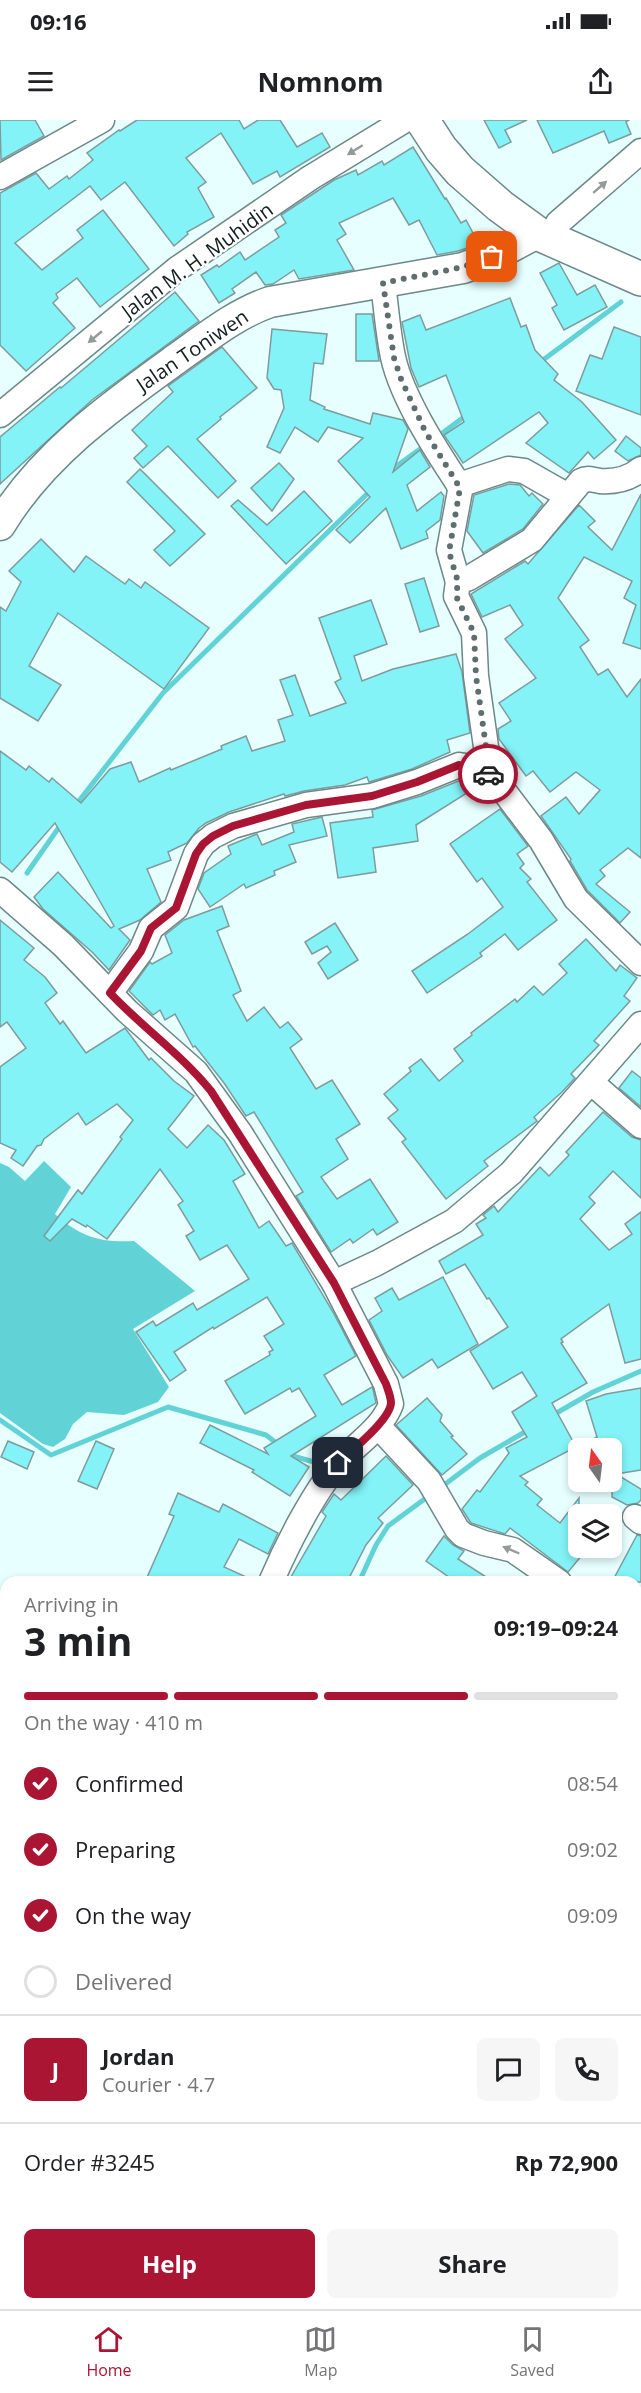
<!DOCTYPE html>
<html lang="en">
<head>
<meta charset="utf-8">
<style>
	:root { --surface:#fff; --page:#f6f6f6; --text:#202124; --muted:#757577; --line:#e0e0e0; --accent:#ab1534 }
	body { margin:0; font-family:"Open Sans",sans-serif; background:var(--page); color:var(--text); height:100vh; display:flex; flex-direction:column; font-size:22px; white-space:nowrap }
	* { box-sizing:border-box; margin:0 }
	p { font-size:20px; color:var(--muted) }
	.icon { flex:none; width:33px; height:33px; fill:none; stroke:currentColor; stroke-width:2; stroke-linecap:round; stroke-linejoin:round }
	.map { position:relative; flex:1; overflow:hidden }
	.side { position:absolute; left:0px; top:1456px; width:642px; height:734px; display:flex; flex-direction:column; background:var(--surface); border-radius:18px 18px 0 0; box-shadow:0 3px 9px #0003 }
	.side>* { flex:none }
	.needle { width:39px; rotate:346deg }
	.tools { position:absolute; left:568px; top:1318px; display:grid; gap:12px }
	.tools a { display:grid; place-items:center; width:54px; height:54px; border-radius:9px; background:var(--surface); box-shadow:0 3px 9px #0003; font-size:30px }
	.pin { position:absolute; display:grid; place-items:center; width:51px; height:51px; color:#fff; margin:-26px; border-radius:12px; box-shadow:0 3px 9px #0006 }
	.courier { position:absolute; display:grid; place-items:center; width:60px; height:60px; margin:-30px; border:4px solid #ab1534; border-radius:50%; background:#fff; color:#222; box-shadow:0 2px 8px #0007 }
	.headline em { font-style:normal; font-weight:700 }
	.headline div { display:flex; flex-direction:column-reverse }
	.headline { display:flex; align-items:center; justify-content:space-between; height:102px; padding:0 24px }
	h1 { font-size:39px; font-weight:700; line-height:45px }
	.bar { display:grid; grid-template-columns:repeat(4,1fr); gap:9px 6px; align-content:center; height:72px; padding:0 24px }
	.bar i { height:8px; border-radius:4px; background:var(--line) }
	.bar .current { background:var(--accent) }
	.bar p { grid-column:span 4 }
	.line { display:flex; align-items:center; gap:15px; padding:0 24px; border-top:2px solid var(--line) }
	.line div { flex:1 }
	.round { display:grid; place-items:center; flex:none; width:63px; height:63px; border-radius:9px; background:var(--page) }
	ol { padding:0 24px; list-style:none }
	li { display:flex; align-items:center; gap:18px; height:66px }
	li p { margin-inline-start:auto }
	li .icon { padding:6px; border-radius:50%; background:var(--accent); color:#fff; stroke-width:4 }
	li:last-child { color:var(--muted) }
	li i { width:33px; height:33px; border:3px solid var(--line); border-radius:50% }
	.button { display:flex; gap:12px; margin-top:auto; padding:12px 24px }
	.button a { flex:1; height:69px; border-radius:9px; background:var(--accent); color:#fff; font-size:24px; font-weight:700; line-height:69px; text-align:center }
	.button a+a { background:var(--page); color:var(--text) }
	.status { display:flex; justify-content:space-between; align-items:center; height:42px; padding:0 30px; background:var(--surface); direction:ltr }
	.status svg { height:16px; fill:currentColor }
	header { display:flex; justify-content:space-between; align-items:center; height:78px; padding:0 24px; background:var(--surface); font-size:27px; font-weight:700 }
	.dock { display:flex; justify-content:space-around; align-items:center; height:84px; border-top:2px solid var(--line); background:var(--surface); font-size:16px; color:var(--muted) }
	.dock a { display:grid; justify-items:center; gap:3px }
	.dock .current { color:var(--accent) }
	.map>svg:first-child { display:block }
	.water { fill:#61d3d6 }
	.lines { fill:none; stroke-linecap:round; stroke-linejoin:round }
	.stream { stroke:#61d3d6; stroke-width:5 }
	.river { stroke:#61d3d6; stroke-width:32 }
	.building { fill:#83f3f7; stroke:#7f9b9c; stroke-width:1.5 }
	.minor-casing { stroke:#6d8889; stroke-width:27 }
	.major-casing { stroke:#6d8889; stroke-width:33 }
	.highway-casing { stroke:#6d8889; stroke-width:36 }
	.minor { stroke:#fff; stroke-width:24 }
	.major { stroke:#fff; stroke-width:30 }
	.highway { stroke:#fff; stroke-width:33 }
	.oneway { fill:#959a9b }
	.done { stroke:#5e6d6e; stroke-width:6; stroke-dasharray:0 10.8 }
	.route { stroke:#ab1534; stroke-width:8 }
	.labels { text-anchor:middle; dominant-baseline:central; stroke-width:4.5; stroke-linejoin:round; paint-order:stroke }
	.street-label { font-size:20px; fill:#141f20; stroke:#fff }
</style>
</head>
<body>
<div class="status"><b>09:16</b><svg viewBox="0 0 49 12"><path d="M0 12V9h3v3zM5 12V6h3v6zM10 12V3h3v9zM15 12V0h3v12zM26 1h20v11H26zM47 4h2v5h-2z"/></svg></div>
<header><svg class="icon" aria-label="menu" viewBox="0 0 24 24"><path d="M4 6h16M4 12h16M4 18h16"/></svg>Nomnom<svg class="icon" aria-label="share" viewBox="0 0 24 24"><path d="M12 15V3M7 8l5-5 5 5M5 13v7h14v-7"/></svg></header>
<div class="map">
<svg width="641" height="2189" viewBox="0 0 641 2189">
	<rect width="100%" height="100%" fill="#e7ffff"/>
	<!-- water -->
	<path class="water" d="M44,1041l27,26 -16,27c25,23 46,29 79,27l61,50 -62,38 36,58 -11,15 -34,13 -37,-3 -14,12 -8,15 -12,8 -10,-3 -43,-31v-250l9,4 16,14z"/>
	<g class="lines">
		<!-- stream -->
		<g class="stream">
			<path d="M539,243l82,-61"/>
			<path d="M437,317l31,-23"/>
			<path d="M391,350l36,-26"/>
			<path d="M75,686l88,-113 208,-203"/>
			<path d="M27,753l35,-50"/>
			<path d="M553,1295l40,-23 48,-21"/>
			<path d="M0,1300l51,35 117,-48 98,28 13,10"/>
			<path d="M287,1331l6,5 35,10"/>
			<path d="M440,1368l40,-30 50,-29"/>
			<path d="M359,1462l17,-37 12,-19 42,-31"/>
			<path d="M222,2184l2,5"/>
		</g>
		<!-- river -->
		<g class="river">
			<path d="M636,1824l5,-6"/>
			<path d="M451,2189l2,-5"/>
		</g>
	</g>
	<!-- building -->
	<g class="building">
		<path d="M0,0h35l9,16 -43,24z"/>
		<path d="M137,0h102l5,9 14,-9h22l17,27 25,-14 8,14 -50,30 -3,-6 -24,13 -32,-51 -35,25 20,24 -8,6 16,29 -27,15 1,2 -14,12 -49,-64 -24,18 -11,-14 -75,57 27,27 41,-32 -6,-8 26,-20 46,59 -49,38 -23,-29 -21,16 2,4 -5,5 22,25 -49,43 -26,-26v-152l36,-20 13,16 18,-13 2,3 24,-19 -6,-7 32,-23 1,1z"/>
		<path d="M484,0h43l-22,10 6,12 -12,6z"/>
		<path d="M537,0h92l-3,2 5,12 -22,9 -5,-12 -51,22z"/>
		<path d="M413,27l32,52 1,-1 15,25 5,-3 13,24 -21,7 -21,4 -18,-35 -10,5 -16,-27 -54,25 7,11 -9,6 17,30 -55,9 -5,-9 -21,14 -8,1 -9,-13 -24,17 3,4 -16,10 -18,-28 16,-10 2,2 21,-15 5,8 34,-23 -4,-7 11,-7 -5,-8 53,-35 22,-10 2,5 24,-14 2,4z"/>
		<path d="M559,143l18,32 18,-10 12,22 -43,23 -12,-22 5,-3 -17,-32z"/>
		<path d="M175,172l24,29 -107,79 -92,84v-47l60,-50 1,1z"/>
		<path d="M510,178l11,29 5,-2 9,25 23,24 -4,6 28,22 34,38 -22,19 -6,-7 -19,21 -43,-30 22,-20 -9,-11 -76,51 -19,-28 20,-13 -18,-47 -27,12 -8,-19 -9,-46 18,-7 6,15z"/>
		<path d="M356,194h16l7,47h-23z"/>
		<path d="M614,207l27,10v78l-65,-24 14,-36 12,4z"/>
		<path d="M272,209l55,5 -4,30 -9,-1 -4,37 15,7 -1,2 46,15 3,-11 30,7 5,9 -15,43 27,-22 10,17 -23,18 10,26 24,-19 3,4 -4,24 -14,11 2,7 -27,11 -15,-41 -36,35 -14,-13 34,-33 -32,-36 25,-23 -35,-11 -10,15 -23,-15 -15,26 -13,-6 17,-39 -3,-18 -7,-1 -7,-11z"/>
		<path d="M222,227l35,41 -37,29 1,2 -24,20 39,42 -18,17 -50,-52 -25,22 -9,-10 13,-12 -15,-16 41,-38 -5,-6z"/>
		<path d="M626,316l15,12v7l-13,6 -13,-10z"/>
		<path d="M279,343l15,16 -22,32 -21,-23z"/>
		<path d="M140,349l65,65 -35,32 -16,-16 21,-19 -48,-49z"/>
		<path d="M509,364l11,1 9,11 3,-3 11,11 -20,25 -40,24 -16,-22 7,-36z"/>
		<path d="M304,371l28,30 -46,43 -55,-58 7,-6 29,25z"/>
		<path d="M641,374v155l-18,-6 13,-38 -12,-7 8,-17 -48,-24 -26,41 31,42 -9,7 18,28 10,-6 19,28 14,-18v179l-13,-10 -28,22 5,6 -9,8 34,28 -10,11 -33,-33 -17,-29 1,-2 -30,-43 25,-19 13,17 21,-24 -24,-18 -26,20 -17,-21 -7,5 -27,-37 -1,-10 13,-8 -12,-18 37,-25 -31,-39 18,-14 -13,-20 -28,12 -11,-23 54,-33 3,3 51,-59 16,16 -7,6 24,23z"/>
		<path d="M41,419l33,33 12,-16 39,28 4,-5 12,9 4,-6 64,46 -45,61 -106,-76 -29,53 32,19 -23,36 -38,-23v-91l6,4 15,-29 -12,-11z"/>
		<path d="M424,458l15,48 -19,6 -15,-48z"/>
		<path d="M371,480l16,44 -33,12 8,25 31,-12 63,-15 6,18 8,61 -23,7 3,12 -38,17 -43,13 -2,-5 -22,8 -41,6 -19,5 -1,-2 -55,18 -23,11 -7,5 -12,15 -19,9 3,8 -24,9 14,33 -21,18 -21,9 11,11 -21,30 -17,-18 -49,-43 -9,-12 24,-25 53,56 3,-2 -59,-103 -43,49 -12,-10v-111l26,19 3,-4 20,16 3,-4 29,25 29,-34 21,-7 8,20 31,-14 1,2 51,-21 -1,-3 25,-10 6,15 33,-10 -7,-21 15,-5 -13,-35 15,-5 15,41 36,-13 -11,-21 6,-3 -22,-61z"/>
		<path d="M461,660h3l3,13 -51,32 2,16 -45,7 3,24 -38,6 -8,-55 43,-6 -1,-7 49,-14z"/>
		<path d="M500,689l28,37 -11,8 7,10 -4,4 11,11 -4,3 30,38 -39,30 -13,-16 -25,19 2,3 -55,37 -15,-22 56,-37 35,-27 -21,-29 -5,4 -27,-38z"/>
		<path d="M322,697l5,19 -38,9 7,17 -22,9 1,4 -29,13 -2,-4 -34,23 -12,-18 6,-16 27,-19 -3,-8 29,-12 5,11 32,-13 -2,-8z"/>
		<path d="M222,786l7,20 -12,5 24,60 -8,4 14,26 17,-14 16,21 8,-6 14,17 -12,9 26,41 16,-9 28,44 -24,15 12,20 -27,18 16,22 33,-20 28,43 -21,13 -4,-6 -20,14 -3,-4 -19,13 -35,-56 7,-4 -49,-80 -8,4 -22,-33 -29,-37 -2,1 -18,-33 -10,6 -5,-10 -7,5 -24,-24 21,-29 2,2 20,-11 -7,-18 19,-15z"/>
		<path d="M0,800l34,28 -10,12 21,17 12,16 -12,10 15,21 3,-3 23,32 39,-25 24,32 2,-2 23,23 20,15 -26,33 19,19 21,-23 16,15 21,34 -12,7 26,47 10,-7 17,25 6,-3 41,69 23,44 -32,19 18,30 30,-18 1,2 3,14 -85,53 18,11 -19,29 -38,-24 2,-2 -54,-27 10,-18 58,29 -4,-6 52,-32 -17,-28 -7,4 -2,-4 -45,26 -20,-33 45,-26 -1,-3 4,-2 -9,-14 20,-12 -17,-27 -53,32 -1,-2 -39,25 12,18 -16,11 -34,-49 17,-11 3,5 37,-23 4,7 52,-31 -22,-34 -27,15 -14,-24 8,-5 -16,-26 5,-4 -23,-32 -53,70 -20,-14 -1,2 -14,-8 -22,22 -6,-5 34,-46 4,4 40,-55 -2,-2 13,-17 -16,-16 -31,21 -8,-12 -34,26 -3,6 -4,1 -14,20 -12,-8 5,-8 -16,-7v-76l26,-19 -19,-26 -7,5z"/>
		<path d="M335,803l23,37 -30,19 -10,-16 13,-11 -4,-6 -15,8 -7,-12z"/>
		<path d="M586,819l30,32 4,-6 17,13 -13,18 6,5 -36,40 5,4 -28,29 4,4 -13,14 -28,25 3,4 -53,40 4,5 -42,33 -44,-57 4,-3 -18,-21 10,-8 -14,-16 27,-23 -2,-3 12,-9 18,22 24,-20 -9,-12 18,-14 -1,-2 44,-34 2,3 17,-16 9,9 24,-22 -8,-9z"/>
		<path d="M632,951l9,7v29l-22,-19z"/>
		<path d="M603,992l29,25 9,3v58l-28,-27 -24,26 6,6 -15,16 29,31 23,-16 -7,-10 16,-12v147l-16,4 -16,-59 -48,35 2,3 -2,1 26,40 -35,20 24,44 -56,29 8,6 -3,3 17,14 -5,6 23,18 19,-25v50h9l-20,24 -58,-44 -5,6 -34,-11 -9,-14 15,-19 3,2 29,-39 -3,-5 21,-11 -15,-25 25,-16 -15,-24 -29,17 -23,-38 38,-24 -19,-29 -2,1 -22,-35 -19,10 -7,-13 44,-26 -7,-11 10,-6 -3,-3 11,-9 4,6 42,-45 9,9 20,-21 -3,-3z"/>
		<path d="M443,1157l35,67 -40,24 -6,-9 -29,19 -16,-23 -18,-35 13,-9 -7,-13 17,-10 7,12z"/>
		<path d="M641,1268v82l-25,4 25,15v11l-3,3 -11,2 -15,-8v-48h-15l-2,-11 2,-1 -11,-36 20,-7z"/>
		<path d="M427,1278l15,17 -2,6 13,15 -2,1 16,17 -25,21 -46,-50z"/>
		<path d="M8,1321l26,11 -7,17 -26,-12z"/>
		<path d="M96,1321l18,8 -17,40 -19,-8z"/>
		<path d="M386,1336l27,29 -35,33 5,5 -17,22 -19,37h-59l38,-66 -4,-4 12,-18 7,6z"/>
		<path d="M178,1373l41,19 4,-8 55,29 -10,21 -29,-15 -15,28 33,15h-112l29,-66 -5,-2z"/>
		<path d="M637,1415l4,1v46h-29z"/>
		<path d="M444,1416l9,9 11,6 -6,8 36,23h-38l-30,-21z"/>
	</g>
	<g class="lines">
		<defs>
			<g id="minor">
				<path d="M0,57l102,-57"/>
				<path d="M558,103l83,-72"/>
				<path d="M383,163c3,24 5,50 10,74 9,41 43,93 66,128"/>
				<path d="M0,295l177,-146 133,-91 95,-58"/>
				<path d="M459,365l49,-16 16,2 44,25"/>
				<path d="M458,462l-9,-32 11,-59 -1,-6"/>
				<path d="M490,655l-14,-99 -2,-43 -18,-37 2,-14 11,-4 63,-38 49,-59c7,-4 11,-1 19,0 15,1 29,-2 41,-12"/>
				<path d="M0,770l63,55 64,66 69,61 44,61 94,150 43,-20 77,-42 57,-48 130,-149"/>
				<path d="M110,873l31,-42 10,-23 25,-20 20,-54 7,-10 10,-8 20,-10 73,-21 66,-9 45,-14 42,-17 12,2 23,11 47,62 35,59 65,64"/>
				<path d="M592,963l49,43"/>
				<path d="M378,1306l51,55 28,48 6,6 21,8 29,7 46,32"/>
				<path d="M635,1397l6,5"/>
				<path d="M271,1462c16,-37 42,-89 68,-119 17,-19 43,-34 52,-59l-5,-20 -52,-101"/>
				<path d="M636,1510l5,-1"/>
				<path d="M0,1572l6,5"/>
				<path d="M636,1731l5,-10"/>
				<path d="M0,1747l6,-5"/>
				<path d="M636,1802l5,3"/>
				<path d="M0,1959h6"/>
				<path d="M377,2184l12,5"/>
				<path d="M403,2189l8,-5"/>
			</g>
			<g id="major">
				<path d="M0,405c42,-70 111,-119 176,-166 30,-21 59,-45 94,-57l193,-34 29,-11 45,-24"/>
				<path d="M636,2128l5,-3"/>
				<path d="M534,2189l8,-5"/>
			</g>
			<path id="highway" d="M422,0l19,29 19,22 40,35 37,27 104,46"/>
		</defs>
		<!-- minor casing -->
		<use href="#minor" class="minor-casing"/>
		<!-- major casing -->
		<use href="#major" class="major-casing"/>
		<!-- highway casing -->
		<use href="#highway" class="highway-casing"/>
		<!-- minor -->
		<use href="#minor" class="minor"/>
		<!-- major -->
		<use href="#major" class="major"/>
		<!-- highway -->
		<use href="#highway" class="highway"/>
	</g>
	<!-- one-way arrows -->
	<defs><path id="oneway-solid" d="M-6-.8H1V-3.2L6.5 0L1 3.2V.8H-6Z" transform="scale(1.5)"/></defs>
	<g class="oneway">
		<use href="#oneway-solid" transform="translate(355 30) rotate(148)"/>
		<use href="#oneway-solid" transform="translate(600 67) rotate(-41)"/>
		<use href="#oneway-solid" transform="translate(95 217) rotate(140)"/>
		<use href="#oneway-solid" transform="translate(511 1430) rotate(-157)"/>
	</g>
	<g class="lines">
		<!-- done -->
		<path class="done" d="M488,654l2,1 -14,-99 -2,-43 -18,-37 2,-14 -9,-30 11,-64 -35,-57 -24,-52 -7,-21 -11,-75 80,-16 29,-10"/>
		<!-- route -->
		<path class="route" d="M338,1343c13,-12 52,-43 53,-60 0,-6 -3,-13 -5,-19l-52,-101 -123,-192c-30,-37 -69,-64 -101,-98l31,-42 10,-23 25,-20 20,-54 7,-10 10,-8 20,-10 73,-21 66,-9 45,-14 42,-17 29,9"/>
	</g>
	<g class="labels">
		<!-- street labels -->
		<g class="street-label">
			<text transform="translate(197 140) rotate(-36)">Jalan M. H. Muhidin</text>
			<text transform="translate(192 230) rotate(-34)">Jalan Toniwen</text>
		</g>
	</g>
</svg>
<div class="tools">
<a><svg class="needle" viewBox="-14 -14 28 28"><path d="M0-13l5 13h-10z" fill="#e53935"/><path d="M0 13l5-13h-10z" fill="#757577"/></svg></a>
<a><svg class="icon" aria-label="layers" viewBox="0 0 24 24"><path d="M12 4l9 5-9 5-9-5zM3 14l9 5 9-5"/></svg></a>
</div>
<div class="pin" style="left:492px;top:137px;background:#ea580c"><svg class="icon" aria-label="bag" viewBox="0 0 24 24"><path d="M5 8h14l-1 12H6zM9 8a3 3 0 0 1 6 0"/></svg></div>
<div class="pin" style="left:338px;top:1343px;background:#1f2937"><svg class="icon" aria-label="home" viewBox="0 0 24 24"><path d="M3 11l9-7 9 7M6 9v11h12V9"/></svg></div>
<div class="courier" style="left:488px;top:654px"><svg class="icon" aria-label="car" viewBox="0 0 24 24"><path d="M5 17H2v-5l4-1 3-4h7l3 4 3 1v5h-3M9 17h6M6 11h13"/><circle cx="7" cy="17" r="2"/><circle cx="17" cy="17" r="2"/></svg></div>
<section class="side">
<div class="headline"><div><h1>3 min</h1><p>Arriving in</p></div><em>09:19–09:24</em></div>
<div class="bar"><i class="current"></i><i class="current"></i><i class="current"></i><i></i><p>On the way · 410 m</p></div>
<ol>
<li><svg class="icon" aria-label="check" viewBox="0 0 24 24"><path d="M5 12l5 5 9-10"/></svg>Confirmed<p>08:54</p></li>
<li><svg class="icon" aria-label="check" viewBox="0 0 24 24"><path d="M5 12l5 5 9-10"/></svg>Preparing<p>09:02</p></li>
<li><svg class="icon" aria-label="check" viewBox="0 0 24 24"><path d="M5 12l5 5 9-10"/></svg>On the way<p>09:09</p></li>
<li><i></i>Delivered</li>
</ol>
<div class="line" style="height:108px"><b class="round" style="background:var(--accent);color:#fff">J</b><div><b>Jordan</b><p>Courier · 4.7</p></div><a class="round"><svg class="icon" aria-label="chat" viewBox="0 0 24 24"><path d="M4 5h16v11H9l-5 4z"/></svg></a><a class="round"><svg class="icon" aria-label="phone" viewBox="0 0 24 24"><path d="M5 4h4l2 5-3 2q2 4 5 5l2-3 5 2v4C11 20 4 13 5 4z"/></svg></a></div>
<div class="line" style="height:78px"><div>Order #3245</div><b>Rp 72,900</b></div>
<div class="button"><a>Help</a><a>Share</a></div>
</section>
</div>
<nav class="dock">
<a class="current"><svg class="icon" aria-label="home" viewBox="0 0 24 24"><path d="M3 11l9-7 9 7M6 9v11h12V9"/></svg>Home</a>
<a><svg class="icon" aria-label="map" viewBox="0 0 24 24"><path d="M3 6l6-2 6 2 6-2v14l-6 2-6-2-6 2zM9 4v14M15 6v14"/></svg>Map</a>
<a><svg class="icon" aria-label="saved" viewBox="0 0 24 24"><path d="M7 4h10v16l-5-4-5 4z"/></svg>Saved</a>
</nav>
</body>
</html>
